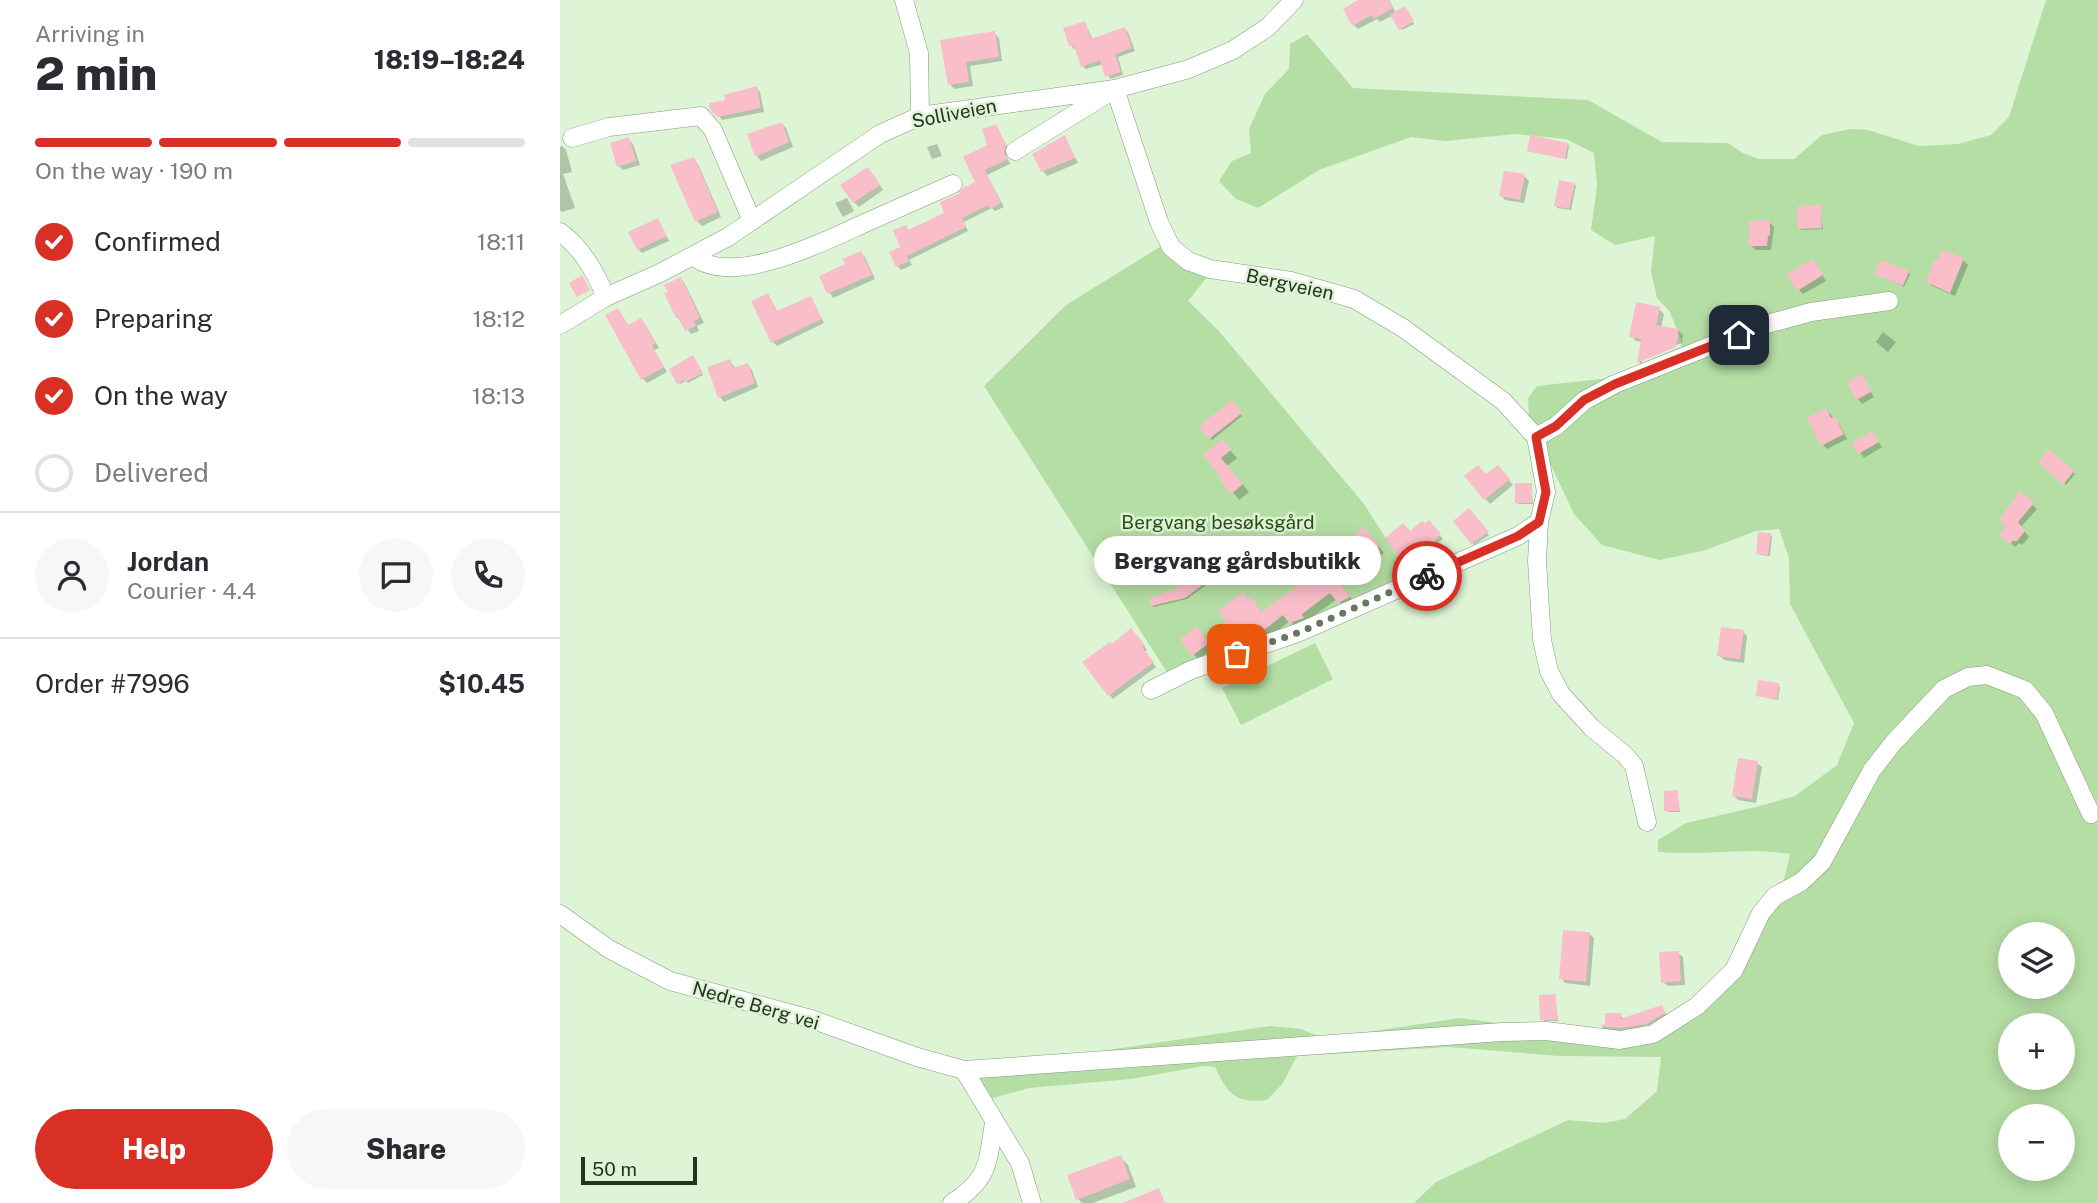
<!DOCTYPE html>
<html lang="en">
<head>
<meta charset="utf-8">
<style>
	:root { --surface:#fff; --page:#f7f7f7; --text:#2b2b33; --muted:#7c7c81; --line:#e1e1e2; --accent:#d93025 }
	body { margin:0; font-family:"Public Sans",sans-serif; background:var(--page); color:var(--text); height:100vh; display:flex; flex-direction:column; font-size:26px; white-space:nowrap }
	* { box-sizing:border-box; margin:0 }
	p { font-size:23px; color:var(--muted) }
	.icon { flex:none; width:38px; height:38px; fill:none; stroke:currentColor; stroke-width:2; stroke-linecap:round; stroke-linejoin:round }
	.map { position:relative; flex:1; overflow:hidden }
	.sheet { display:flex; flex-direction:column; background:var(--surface); width:560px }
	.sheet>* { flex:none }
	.buttons { position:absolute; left:1438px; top:922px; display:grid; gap:14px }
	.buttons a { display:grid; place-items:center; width:77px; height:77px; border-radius:50%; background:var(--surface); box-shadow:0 4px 18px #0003; font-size:35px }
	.scale { position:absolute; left:21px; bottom:18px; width:116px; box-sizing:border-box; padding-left:7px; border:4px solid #293125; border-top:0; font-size:19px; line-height:24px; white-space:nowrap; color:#293125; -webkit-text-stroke:5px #def5d5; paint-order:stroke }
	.pin { position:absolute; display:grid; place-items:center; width:60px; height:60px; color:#fff; margin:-30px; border-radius:14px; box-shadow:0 4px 10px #0006 }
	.courier { position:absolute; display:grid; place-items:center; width:70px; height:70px; margin:-35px; border:5px solid #d93025; border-radius:50%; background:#fff; color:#222; box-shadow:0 2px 9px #0007 }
	.bubble { position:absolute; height:49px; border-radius:24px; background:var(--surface); box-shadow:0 4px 18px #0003; font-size:23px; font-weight:800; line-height:49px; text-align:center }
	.headline em { font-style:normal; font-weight:800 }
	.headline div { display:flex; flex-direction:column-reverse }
	.headline { display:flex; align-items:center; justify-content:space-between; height:119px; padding:0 35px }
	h1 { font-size:46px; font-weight:800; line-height:52px }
	.bar { display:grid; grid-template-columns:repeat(4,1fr); gap:10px 7px; align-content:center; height:84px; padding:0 35px }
	.bar i { height:9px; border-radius:5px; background:var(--line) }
	.bar .current { background:var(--accent) }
	.bar p { grid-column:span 4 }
	.line { display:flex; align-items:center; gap:18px; padding:0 35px; border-top:2px solid var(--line) }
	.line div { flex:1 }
	.round { display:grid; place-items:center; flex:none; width:74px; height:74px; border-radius:37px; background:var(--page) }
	ol { padding:0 35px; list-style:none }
	li { display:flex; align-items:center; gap:21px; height:77px }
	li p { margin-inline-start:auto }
	li .icon { padding:7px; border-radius:50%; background:var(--accent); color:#fff; stroke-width:4 }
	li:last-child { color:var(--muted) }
	li i { width:38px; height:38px; border:4px solid var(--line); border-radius:50% }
	.cta { display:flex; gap:14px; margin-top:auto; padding:14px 35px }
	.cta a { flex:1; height:80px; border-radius:42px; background:var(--accent); color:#fff; font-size:28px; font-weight:800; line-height:80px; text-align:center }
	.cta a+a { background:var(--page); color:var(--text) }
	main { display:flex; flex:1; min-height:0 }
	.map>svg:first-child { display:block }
	.green { fill:#b5dea4; fill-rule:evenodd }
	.shadow { fill:#0003 }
	.building { fill:#f9beca }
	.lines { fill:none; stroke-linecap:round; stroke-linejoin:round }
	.minor-casing { stroke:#859a7d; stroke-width:19 }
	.minor { stroke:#fff; stroke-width:18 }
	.done { stroke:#687663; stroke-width:7; stroke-dasharray:0 12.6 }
	.route { stroke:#d93025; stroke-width:9 }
	.labels { text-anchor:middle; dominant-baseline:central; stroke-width:5; stroke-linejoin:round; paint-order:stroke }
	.street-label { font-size:19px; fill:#293125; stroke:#def5d5 }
	.park-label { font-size:19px; fill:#2a4c19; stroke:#def5d5 }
</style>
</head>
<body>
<main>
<section class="sheet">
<div class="headline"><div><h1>2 min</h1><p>Arriving in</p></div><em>18:19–18:24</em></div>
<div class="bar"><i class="current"></i><i class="current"></i><i class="current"></i><i></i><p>On the way · 190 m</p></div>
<ol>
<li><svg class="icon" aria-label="check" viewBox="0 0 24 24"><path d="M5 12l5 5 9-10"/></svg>Confirmed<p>18:11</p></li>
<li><svg class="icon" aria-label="check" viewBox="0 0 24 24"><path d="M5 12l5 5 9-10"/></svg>Preparing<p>18:12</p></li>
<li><svg class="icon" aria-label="check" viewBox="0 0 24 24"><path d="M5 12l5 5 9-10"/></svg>On the way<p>18:13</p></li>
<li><i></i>Delivered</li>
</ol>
<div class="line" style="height:126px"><a class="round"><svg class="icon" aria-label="person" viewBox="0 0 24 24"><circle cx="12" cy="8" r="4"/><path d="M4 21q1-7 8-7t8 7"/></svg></a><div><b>Jordan</b><p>Courier · 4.4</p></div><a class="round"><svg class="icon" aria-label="chat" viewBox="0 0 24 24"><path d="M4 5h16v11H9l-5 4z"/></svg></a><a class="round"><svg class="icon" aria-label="phone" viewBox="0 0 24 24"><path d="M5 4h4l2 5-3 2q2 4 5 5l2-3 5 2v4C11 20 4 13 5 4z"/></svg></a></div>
<div class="line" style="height:91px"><div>Order #7996</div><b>$10.45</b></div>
<div class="cta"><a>Help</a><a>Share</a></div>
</section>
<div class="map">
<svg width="1537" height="1203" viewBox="0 0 1537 1203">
	<rect width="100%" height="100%" fill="#def5d5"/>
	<!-- green -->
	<g class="green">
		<path d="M1486,0h51v1203h-683l22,-21 132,-62 36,3 21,-4 32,-28 4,-34 -102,-1 -110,-9 -152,9 -14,27 -16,17c-32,4 -39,-6 -52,-33l-11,-1 -73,13 -102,9 -39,11 -18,-1 3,-34 79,-6 216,-32 31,3 17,7 36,-2 106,-16 113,15 77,-2 72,-47 61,-100 7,-30c-44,-7 -88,2 -132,-2v-12l28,-17 70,-16 39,-11 42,-31 17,-42 -64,-119 -1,-46 -10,-29 -23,2 -50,19 -46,10 -58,-15 -28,-31 -45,-95 -1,-21 9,-12 90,-10 55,-12 -1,-24 -11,-28 -13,-14 -6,-27 4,-35 -40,9 -24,-15 6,-44 -3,-33 -28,-14 -51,-5 -69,7 -35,-4 -92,33 -61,38 -22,-9 -17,-18 13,-20 19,-8 -2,-24 16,-35 24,-25 1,-25 17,-10 46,54 235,12 74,42 66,1 15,10 16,6h35l28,-24 29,-6 17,1 51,16 39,-2 33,-9 18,-18zM1451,934h52v53h-52zM1451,1026h52v52h-52zM1451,1116h52v53h-52z"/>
		<path d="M603,245l45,31 -20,25 30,29 146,174 46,72 -240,101 -186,-291 82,-81z"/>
		<path d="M755,643l18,36 -92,46 -19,-37z"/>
	</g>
	<!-- shadow -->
	<g class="shadow">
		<path d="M801,0h28l7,13 10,-3 8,14 -12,6 -9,-15 -13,7 -3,-3 -19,10 -4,-4z"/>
		<path d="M525,23l8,17 32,-11 3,3 7,19 -17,6 5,18 -13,4 -7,-15 -17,5 -3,-3 -6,-18 -3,1 -3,-4z"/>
		<path d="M434,33l5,5 3,23 -32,5 3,20 -19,3 -4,-5 -8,-43z"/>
		<path d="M196,88l4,4 4,20 -42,8 -10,-12z"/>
		<path d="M222,124l4,4 7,19 -32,14 -4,-5z"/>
		<path d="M436,126l13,24 -2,7 3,7 -23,11 17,32 -9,4 -3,-3 -28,14 4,9 -59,29 3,5 -11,5 -4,-4 9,-39 4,4 36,-17 13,-18 19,-14z"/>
		<path d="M504,137l14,26 -31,13 -4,-5z"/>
		<path d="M68,139l5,5 7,21 -17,5 -4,-4z"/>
		<path d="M377,144l5,12 -10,3 -5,-12z"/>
		<path d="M1008,144l1,2 -2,13 -38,-8z"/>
		<path d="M2,146l4,4 6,22 -9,2 12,34 -13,4 -2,-2v-63z"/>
		<path d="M133,159l5,5 23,53 -19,9 -5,-5 -24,-55z"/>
		<path d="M313,174l10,16 -24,17 -5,-5z"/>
		<path d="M964,176l5,5 -5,22 -19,-3 -4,-5z"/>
		<path d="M1014,184l2,2 -5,24 -14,-2 -1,-2z"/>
		<path d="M287,198l7,13 -11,6 -8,-14z"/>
		<path d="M1260,207l3,22 -22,1 -1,-2z"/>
		<path d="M98,220l11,21 -27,12 -4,-4z"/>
		<path d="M1209,222l5,5 -3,23h-15l-5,-4z"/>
		<path d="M300,253l5,4 10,22 -42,19 -12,-21 26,-12z"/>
		<path d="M1403,260l5,5 -13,31 -23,-10 -4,-4z"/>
		<path d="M1253,261l13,20 -23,13 -4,-4z"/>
		<path d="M1348,272l2,2 -6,13 -27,-13z"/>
		<path d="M121,279l4,5 19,39 -7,3 2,5 -8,3 -14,-17z"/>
		<path d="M208,295l10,17 33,-14 13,25 -47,23 -4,-4z"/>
		<path d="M1099,309l5,5 -3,14 18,3 4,4 -1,8 -40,16v4l39,-16 -1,5 -37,15 -4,-5 3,-20 -6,-1 -5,-5z"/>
		<path d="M58,310l11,16 12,-6 4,4 14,24 -5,2 13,22 -20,11 -4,-4z"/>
		<path d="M1323,332l13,10 -8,10 -12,-10z"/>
		<path d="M135,359l8,16 -15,8 -2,-2 -6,3 -2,-2z"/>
		<path d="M170,361l6,8 12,-4 4,5 6,17 -34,15 -4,-5 -11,-29z"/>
		<path d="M1301,376l13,21 -12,7 -4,-5z"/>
		<path d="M672,403l10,13 -30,24 -11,-14z"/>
		<path d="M1266,410l13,13 8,16 -20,10 -4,-4z"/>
		<path d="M1312,433l10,14 -18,11 -10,-15z"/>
		<path d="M669,449l8,9 -10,8 22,26 -10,8 -34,-45z"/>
		<path d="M1490,452l25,22 -9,11 -26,-23z"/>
		<path d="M942,472l11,13 -23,19 -23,-27 19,-1z"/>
		<path d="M971,485l2,19h-14l-2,-1z"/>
		<path d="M1460,494l17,15 -16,18 8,10 -7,8 -3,-2 -4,4 -13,-12 6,-8z"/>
		<path d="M909,510l20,25 -15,10 -19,-24z"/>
		<path d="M869,522l14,17 -35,27 -3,-3 5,-30z"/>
		<path d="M1210,535l2,1 -2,20 -10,-1 -2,-2z"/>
		<path d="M810,536l14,17 -8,6 -2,-2 -33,26 13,20 -8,5 -9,-9 -40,29 -7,-7 -24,18 -4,-5 -15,12 -6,3 -7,-7 15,-41 8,4 6,8 54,-40 6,-12z"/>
		<path d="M680,552l9,13 -9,6 -8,-14z"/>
		<path d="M636,567l12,17 -21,15 -33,8 -2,-2 26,-16z"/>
		<path d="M1183,632l4,4 -3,27 -20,-3 -5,-5z"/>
		<path d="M642,633l11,15 -15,11 -5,-5z"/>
		<path d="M575,634l12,16 -2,2 11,15 -43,32 -28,-36z"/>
		<path d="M1218,685l2,2 -2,13 -20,-4z"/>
		<path d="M1197,763l5,4 -6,36 -18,-3 -4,-4z"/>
		<path d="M1117,792l3,20h-12l-2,-2z"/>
		<path d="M1030,934l4,4 -4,48 -25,-3 -4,-5z"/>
		<path d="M1118,953l5,4 2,28 -17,1 -5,-4z"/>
		<path d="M995,995l3,26h-14l-2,-2z"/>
		<path d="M1102,1007l6,11 -17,10 -26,4 -20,-2 -3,-3 18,-12 4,4z"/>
		<path d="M560,1157l8,8 8,22 -43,16h-11l-4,-4z"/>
	</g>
	<!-- building -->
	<g class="building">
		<path d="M798,0h30l5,8 -19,11 -2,-4 -20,11 -9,-17z"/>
		<path d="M845,6l9,15 -15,9 -9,-15z"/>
		<path d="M525,21l6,18 34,-12 7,21 -17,6 6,18 -16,5 -5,-17 -19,7 -7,-22 -5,1 -6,-18z"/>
		<path d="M435,31l4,26 -33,5 3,20 -21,3 -8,-45z"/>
		<path d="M197,86l4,22 -44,9 -7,-8 -1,-6 16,-3 -1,-5z"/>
		<path d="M222,122l7,20 -34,15 -8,-23z"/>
		<path d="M436,124l10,21 -2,7 4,7 -23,11 16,33 -11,6 -2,-4 -26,13 4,9 -59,29 2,5 -13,6 -7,-15 11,-5 -7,-17 13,-5 2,5 36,-17 -4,-11 18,-8 5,-6 12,-6 -12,-25 24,-12 -5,-16z"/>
		<path d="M505,135l10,23 -34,14 -9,-18z"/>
		<path d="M970,135l38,8 -3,16 -38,-8z"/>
		<path d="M69,137l7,24 -19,6 -7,-24z"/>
		<path d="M134,157l24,55 -23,10 -25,-57z"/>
		<path d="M308,167l12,18 -27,18 -13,-18z"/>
		<path d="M944,171l21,3 -5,26 -21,-4z"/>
		<path d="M999,180l16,3 -6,26 -15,-3z"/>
		<path d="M1261,205l1,23 -24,1 -1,-23z"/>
		<path d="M98,218l9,18 -30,14 -9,-18z"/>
		<path d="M1210,220v15l-2,1 -1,10h-18v-25z"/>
		<path d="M1383,250l21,8 -14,35 -24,-11 9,-23 3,1z"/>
		<path d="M301,251l11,24 -45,19 -8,-18 26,-12 -3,-5z"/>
		<path d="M1253,259l10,16 -26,16 -10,-17z"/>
		<path d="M1320,260l29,11 -6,15 -29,-12z"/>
		<path d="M22,275l8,15 -13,7 -8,-14z"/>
		<path d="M121,277l19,41 -6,3 2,5 -11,5 -7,-15 -2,2 -12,-25 4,-1 -4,-7z"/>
		<path d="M208,293l9,18 34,-15 11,23 -51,24 -20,-42z"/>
		<path d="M1076,302l24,5 -4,18 23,4 -3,18 -39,16 4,-24 -12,-2z"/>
		<path d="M58,308l10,17 13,-7 15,25 -4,2 12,22 -23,13 -36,-65z"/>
		<path d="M133,355l10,18 -18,9 -1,-2 -7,4 -8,-15z"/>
		<path d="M170,359l3,9 15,-5 7,20 -37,15 -11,-31z"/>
		<path d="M1302,374l9,18 -15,8 -9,-18z"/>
		<path d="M672,400l10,13 -33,26 -10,-13z"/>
		<path d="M1266,408l5,10 4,-2 9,18 -23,12 -14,-28z"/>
		<path d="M1312,431l7,11 -21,12 -6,-11z"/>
		<path d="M662,439l9,11 -10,8 22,26 -12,10 -12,-15 2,-2 -18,-22z"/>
		<path d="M1489,449l25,22 -11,14 -25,-23z"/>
		<path d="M918,465l8,9 12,-9 12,14 -26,21 -20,-24z"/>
		<rect x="955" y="483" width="17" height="20"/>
		<path d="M1460,491l14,12 -16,19 7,9 -9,11 -2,-2 -4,4 -11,-9 7,-9 -7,-6z"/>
		<path d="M909,508l20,24 -18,12 -18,-23z"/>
		<path d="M869,520l12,14 -8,9 -30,21 -18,-26 18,-15 7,8 12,-10 3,2z"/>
		<path d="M804,527l15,19 -10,8 -2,-2 -31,24 14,21 -12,6 -8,-10 -28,21 2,4 -15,5 -6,-8 -24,19 -3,-5 -15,12 -8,2 -13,-17 6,-5 -8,-10 25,-19 5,7 3,-2 11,15 52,-39 -6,-8 12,-10 2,4z"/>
		<path d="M1198,532l13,1 -3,22 -12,-1z"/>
		<path d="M636,565l12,16 -23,17 -34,8 -2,-7 28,-11z"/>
		<path d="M637,626l12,17 -17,13 -12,-17z"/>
		<path d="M1161,627l23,3 -4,29 -23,-3z"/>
		<path d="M571,628l14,17 -3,2 12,15 -46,34 -26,-34 28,-20 2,2z"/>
		<path d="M1198,680l21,3 -2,16 -21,-3z"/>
		<path d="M1178,758l20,3 -6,38 -20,-3z"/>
		<path d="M1118,790l1,21h-15v-20z"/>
		<path d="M1003,930l27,2 -4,50 -27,-3z"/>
		<path d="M1119,951l2,30 -20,2 -2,-31z"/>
		<path d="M996,994l1,26h-17l-1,-25z"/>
		<path d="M1102,1005l3,8 -19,11 -26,4 -22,-2 7,-2v-11h16l-1,6z"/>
		<path d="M561,1155l9,24 -54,21 -9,-25z"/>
		<path d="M599,1188l6,15h-42z"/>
	</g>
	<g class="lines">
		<defs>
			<g id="minor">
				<path d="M344,0l15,53 1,63"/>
				<path d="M12,138l37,-11 92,-11 12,14 39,91"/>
				<path d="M455,151l100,-62 44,133 12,25 17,14 22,8 81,12 63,18 49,29 100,73 33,36 10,55 -7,30 -2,39 5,79 7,31 12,23 31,34 33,27 9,11 13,56"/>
				<path d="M0,232c23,17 35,40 46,65"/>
				<path d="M133,256c39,33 132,-15 172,-33 29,-13 59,-26 88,-39"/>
				<path d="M0,325l46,-28 54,-24 68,-36 152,-103 40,-18 195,-27 74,-20 44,-19 35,-23 26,-27"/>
				<path d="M976,437l20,-11 29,-26 30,-16 145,-58 51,-14 78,-11"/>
				<path d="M591,690l40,-20 109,-38 218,-96 21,-14"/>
				<path d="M0,914l49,35 61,32 141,38 106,38 47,13 538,-38 44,-1 74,9 33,-6 44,-28 37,-36 27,-57 14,-17 26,-14 21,-20 50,-92 22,-28 50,-53 24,-12 19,-2 38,15 19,23 47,101"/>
				<path d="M404,1070l56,93 12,40"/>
				<path d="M392,1203c37,-24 35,-38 42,-80"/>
			</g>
		</defs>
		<!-- minor casing -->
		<use href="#minor" class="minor-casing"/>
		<!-- minor -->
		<use href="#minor" class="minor"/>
	</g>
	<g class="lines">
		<!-- done -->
		<path class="done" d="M677,654l63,-22 127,-56"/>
		<!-- route -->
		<path class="route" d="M867,576l91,-40 21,-14 7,-30 -10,-55 20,-11 28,-26 31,-16 124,-49"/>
	</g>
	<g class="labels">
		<!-- street labels -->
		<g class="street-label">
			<text transform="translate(394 113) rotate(-11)">Solliveien</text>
			<text transform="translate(730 284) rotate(12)">Bergveien</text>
			<text transform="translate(196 1005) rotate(16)">Nedre Berg vei</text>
		</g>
		<!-- park labels -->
		<g class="park-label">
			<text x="658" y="522">Bergvang besøksgård</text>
		</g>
	</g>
</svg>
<div class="buttons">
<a><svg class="icon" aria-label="layers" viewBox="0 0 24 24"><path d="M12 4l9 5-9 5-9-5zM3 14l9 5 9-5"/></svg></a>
<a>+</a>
<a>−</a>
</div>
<div class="scale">50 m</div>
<div class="pin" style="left:677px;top:654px;background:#ea580c"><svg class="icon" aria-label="bag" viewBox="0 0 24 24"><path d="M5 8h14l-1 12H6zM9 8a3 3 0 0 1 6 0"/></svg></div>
<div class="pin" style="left:1179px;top:335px;background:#1f2937"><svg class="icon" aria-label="home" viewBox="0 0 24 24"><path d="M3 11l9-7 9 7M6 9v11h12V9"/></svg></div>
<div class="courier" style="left:867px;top:576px"><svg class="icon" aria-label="bike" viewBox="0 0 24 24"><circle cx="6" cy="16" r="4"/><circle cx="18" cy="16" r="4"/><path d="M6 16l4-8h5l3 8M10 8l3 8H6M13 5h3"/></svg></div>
<div class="bubble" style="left:534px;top:536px;width:287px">Bergvang gårdsbutikk</div>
</div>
</main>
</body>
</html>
